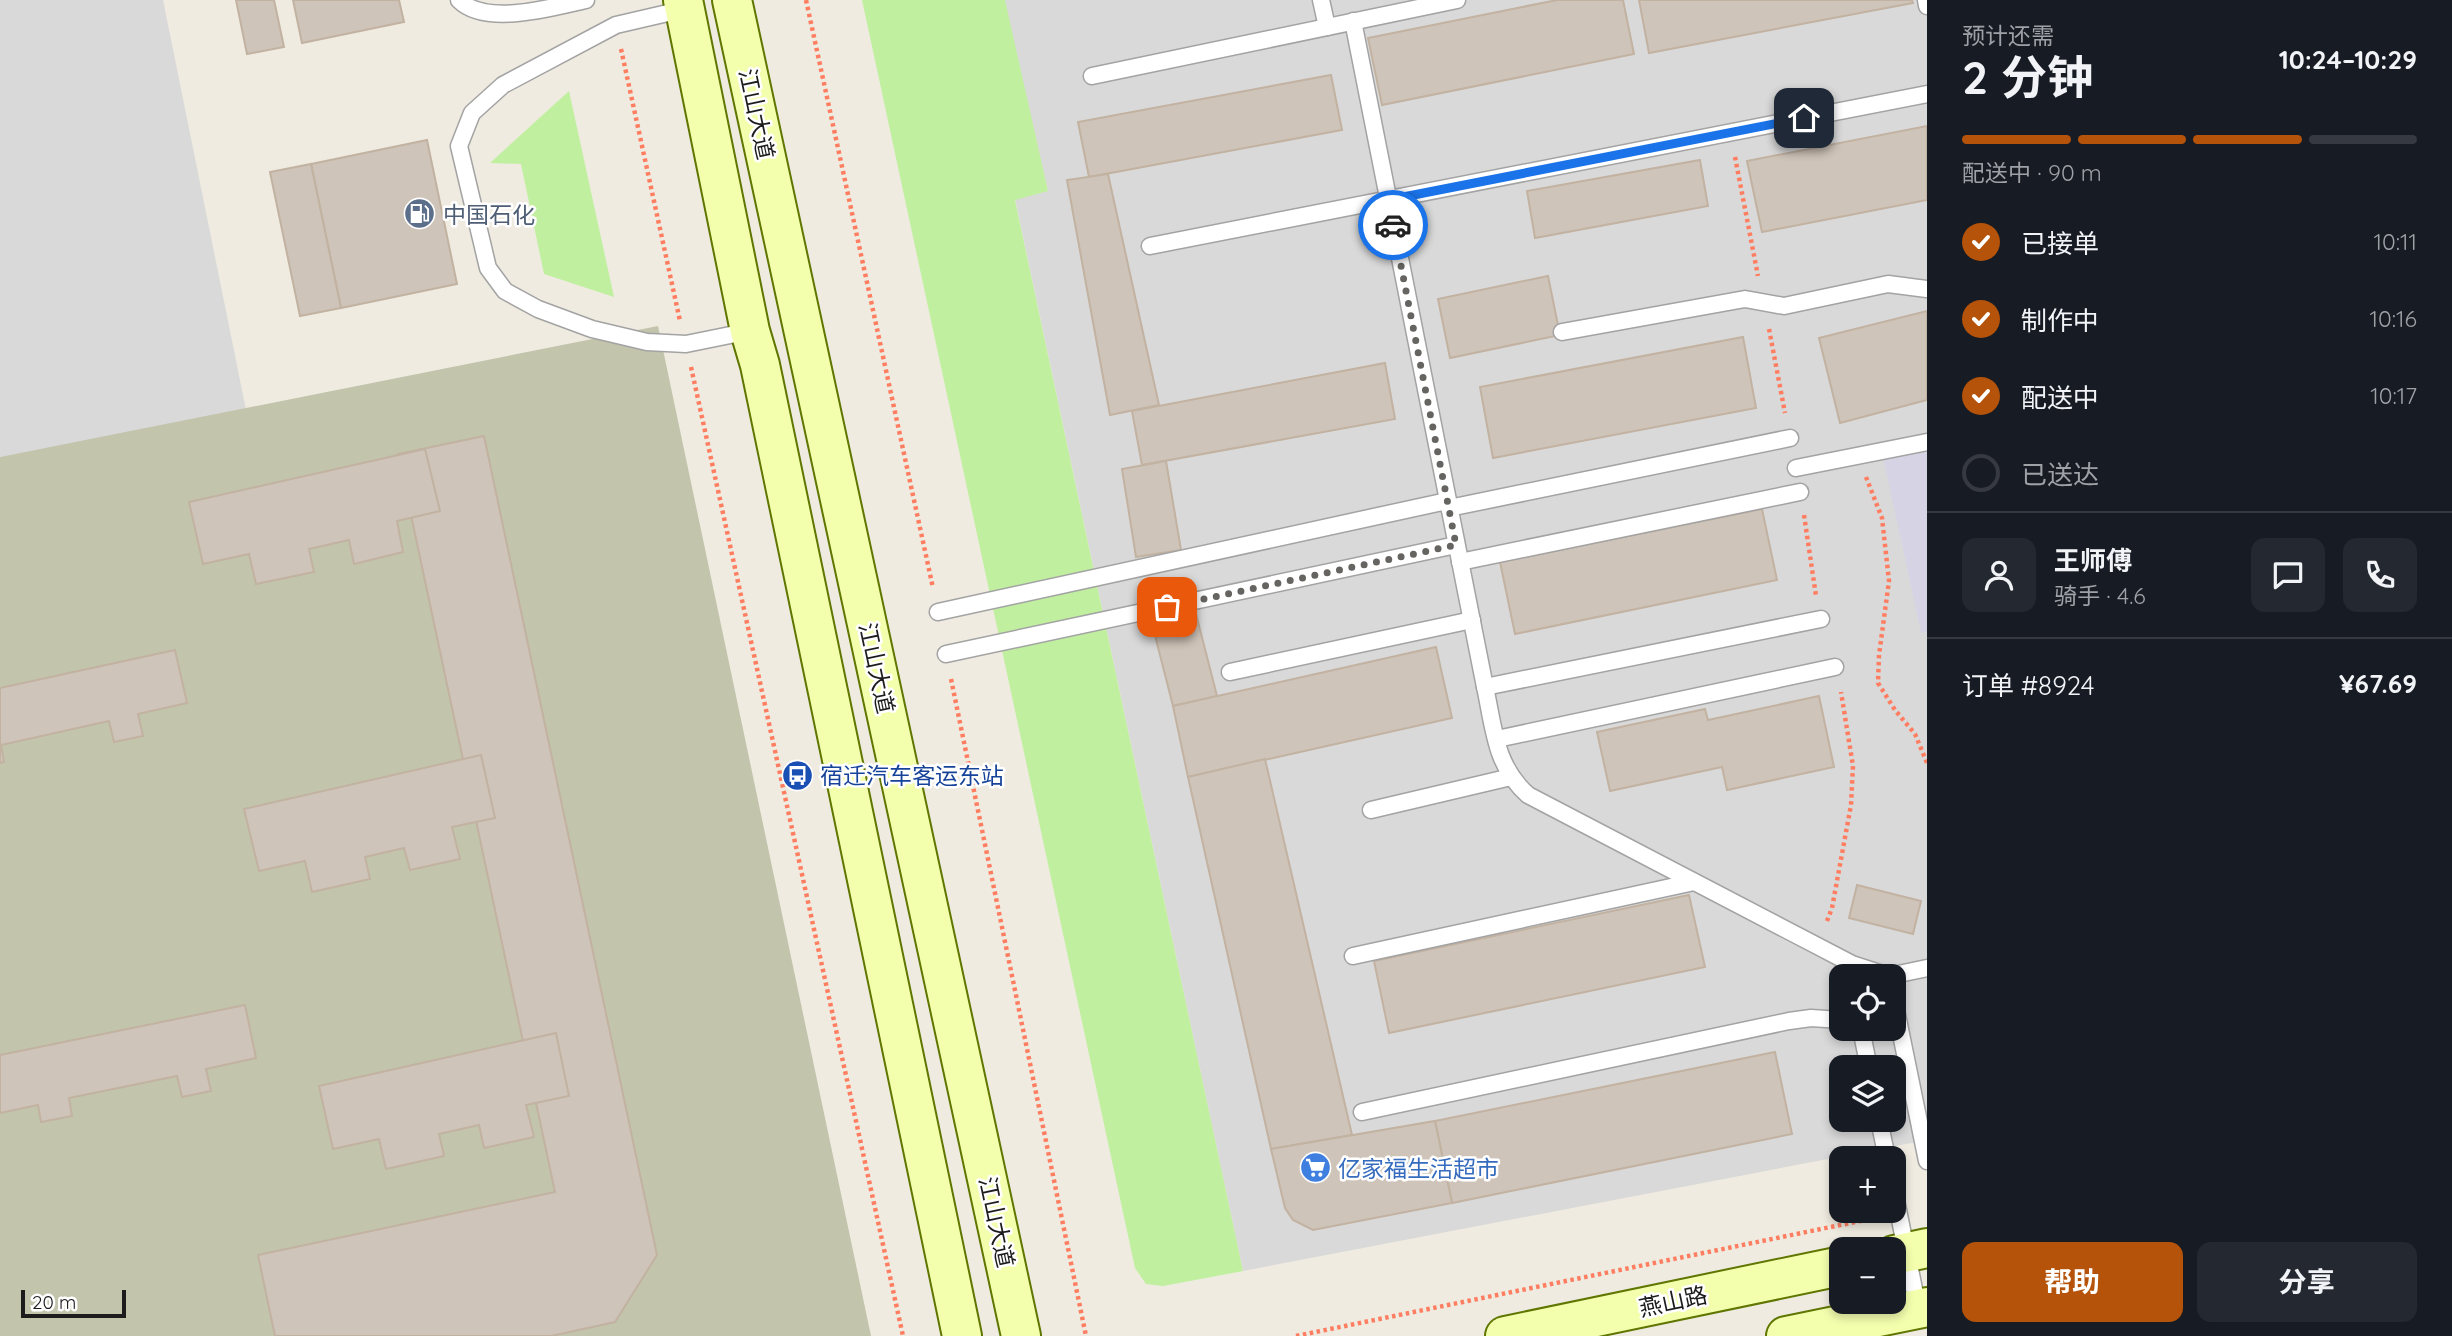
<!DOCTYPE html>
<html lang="zh">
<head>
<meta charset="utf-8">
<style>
	:root { --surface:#171b24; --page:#242831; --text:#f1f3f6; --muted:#9ea1a6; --line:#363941; --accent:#b45309 }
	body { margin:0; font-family:Quicksand,"Noto Sans SC",sans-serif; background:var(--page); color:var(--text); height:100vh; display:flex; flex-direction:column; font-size:26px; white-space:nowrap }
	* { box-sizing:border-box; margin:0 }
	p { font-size:23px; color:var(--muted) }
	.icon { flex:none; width:38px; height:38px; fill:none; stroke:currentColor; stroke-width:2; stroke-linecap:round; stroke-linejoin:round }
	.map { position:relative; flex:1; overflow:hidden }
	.details { display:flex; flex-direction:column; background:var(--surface); width:525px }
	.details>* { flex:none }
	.controls { position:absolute; left:1829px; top:964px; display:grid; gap:14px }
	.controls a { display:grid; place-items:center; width:77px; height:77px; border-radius:14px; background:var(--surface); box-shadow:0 4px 10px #0003; font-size:35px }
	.scale { position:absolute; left:21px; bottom:18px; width:105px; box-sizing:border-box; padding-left:7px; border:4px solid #1c1c1c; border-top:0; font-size:19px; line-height:24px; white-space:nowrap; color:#1c1c1c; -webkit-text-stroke:5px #fff; paint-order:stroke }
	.pin { position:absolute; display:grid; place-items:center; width:60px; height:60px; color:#fff; margin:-30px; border-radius:14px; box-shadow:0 4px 10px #0006 }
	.courier { position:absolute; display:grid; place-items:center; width:70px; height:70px; margin:-35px; border:5px solid #1a73e8; border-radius:50%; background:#fff; color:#222; box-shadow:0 2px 9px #0007 }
	.summary em { font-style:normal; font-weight:700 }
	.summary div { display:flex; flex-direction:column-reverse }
	.summary { display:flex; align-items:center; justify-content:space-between; height:119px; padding:0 35px }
	h1 { font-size:46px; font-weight:700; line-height:52px }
	.bar { display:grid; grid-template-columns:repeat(4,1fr); gap:10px 7px; align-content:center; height:84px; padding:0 35px }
	.bar i { height:9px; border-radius:5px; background:var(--line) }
	.bar .on { background:var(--accent) }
	.bar p { grid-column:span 4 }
	.line { display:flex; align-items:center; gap:18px; padding:0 35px; border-top:2px solid var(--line) }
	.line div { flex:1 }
	.round { display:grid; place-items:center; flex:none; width:74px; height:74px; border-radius:14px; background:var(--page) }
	ol { padding:0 35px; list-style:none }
	li { display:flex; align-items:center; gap:21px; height:77px }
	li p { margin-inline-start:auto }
	li .icon { padding:7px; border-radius:50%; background:var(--accent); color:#fff; stroke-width:4 }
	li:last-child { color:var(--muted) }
	li i { width:38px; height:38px; border:4px solid var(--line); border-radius:50% }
	.action { display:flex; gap:14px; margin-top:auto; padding:14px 35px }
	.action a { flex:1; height:80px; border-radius:14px; background:var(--accent); color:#fff; font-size:28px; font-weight:700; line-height:80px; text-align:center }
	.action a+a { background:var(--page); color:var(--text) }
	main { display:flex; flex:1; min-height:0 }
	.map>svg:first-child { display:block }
	.residential { fill:#dad9d9; fill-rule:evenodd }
	.construction { fill:#c2c4ab }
	.grass { fill:#c0efa0 }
	.plaza { fill:#d6d4e4 }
	.building { fill:#cfc4b9; stroke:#c2b2a1; stroke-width:2 }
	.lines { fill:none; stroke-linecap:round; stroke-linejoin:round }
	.lane-casing { stroke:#a3a3a3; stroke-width:19 }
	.secondary-casing { stroke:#5f7600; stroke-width:42 }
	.path { stroke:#ff7e61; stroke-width:4.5; stroke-dasharray:3.5 3.5; stroke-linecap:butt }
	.lane { stroke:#fff; stroke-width:16 }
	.secondary { stroke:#f4ffae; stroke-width:38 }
	.done { stroke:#666461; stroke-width:7; stroke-dasharray:0 12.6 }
	.route { stroke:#1a73e8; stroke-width:9 }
	.labels { text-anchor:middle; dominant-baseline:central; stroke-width:5; stroke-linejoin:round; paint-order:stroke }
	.street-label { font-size:23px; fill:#1c1c1c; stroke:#fff }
	.service-label { font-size:23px; fill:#4e5e75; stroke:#fff; text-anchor:start }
	.transit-label { font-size:23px; fill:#164399; stroke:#fff; text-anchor:start }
	.shop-label { font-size:23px; fill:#366cbe; stroke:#fff; text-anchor:start }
</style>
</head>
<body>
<main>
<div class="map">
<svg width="1927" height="1336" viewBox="0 0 1927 1336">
	<rect width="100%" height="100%" fill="#efebe0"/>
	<!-- residential -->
	<g class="residential">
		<path d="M0,0h163l83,410 -246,47z"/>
		<path d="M1003,0h924v1140l-684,131 -228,-1072 33,-8zM1841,976h53v53h-53zM1841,1068h53v52h-53z"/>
	</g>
	<!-- construction -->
	<path class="construction" d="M658,326l213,1010h-871v-879z"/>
	<!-- grass -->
	<g class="grass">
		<path d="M862,0h143l43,191 -33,9 228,1071 -80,15 -17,-2 -11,-16z"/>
		<path d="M569,91l45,206 -70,-23 -23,-110 -31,-1z"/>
	</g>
	<!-- plaza -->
	<path class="plaza" d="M1927,449v183l-6,1 -38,-176z"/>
	<!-- building -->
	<g class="building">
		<path d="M236,0h38l10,47 -37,7z"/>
		<path d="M293,0h106l5,22 -102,21z"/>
		<path d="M1557,0h66l11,54 -252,51 -14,-67z"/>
		<path d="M1639,0h273l1,3 -264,50z"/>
		<path d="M1331,75l11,55 -253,47 -11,-55z"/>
		<path d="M1927,126v74l-165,32 -15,-71z"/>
		<path d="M427,140l30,144 -116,24 -30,-144z"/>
		<path d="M1700,160l8,46 -173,32 -8,-47z"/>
		<path d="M311,164l30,144 -41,8 -30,-144z"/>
		<path d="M1108,174l51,231 -49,10 -43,-235z"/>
		<path d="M1548,276l12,59 -110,23 -12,-59z"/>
		<path d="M1927,311v89l-87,23 -21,-85z"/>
		<path d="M1743,337l13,71 -263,50 -13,-71z"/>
		<path d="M1385,363l10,56 -253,46 -10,-54z"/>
		<path d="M484,436l173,819 -42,67 -64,14h-276l-17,-81 297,-63 -157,-738z"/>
		<path d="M425,449l15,62 -43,10 6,31 -49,12 -5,-24 -40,9 5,23 -58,12 -7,-30 -46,10 -14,-62z"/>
		<path d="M1166,461l15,89 -45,7 -14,-88z"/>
		<path d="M1762,509l15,71 -262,54 -15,-72z"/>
		<path d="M1194,606l23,90 -44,10 -23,-90z"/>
		<path d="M1436,647l16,71 -264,59 -15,-71z"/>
		<path d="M175,650l12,53 -49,11 5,22 -29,6 -5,-21 -108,24 3,17 -4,1v-75z"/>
		<path d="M1819,696l15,71 -107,23 -5,-23 -112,24 -13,-59 108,-23 3,11z"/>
		<path d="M481,755l14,63 -43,9 8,32 -50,11 -6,-22 -39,9 5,22 -58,13 -7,-31 -46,10 -15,-62z"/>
		<path d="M1265,759l87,376 -81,14 -83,-372z"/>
		<path d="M1857,885l64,16 -8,33 -64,-16z"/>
		<path d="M1689,895l16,72 -316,66 -15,-72z"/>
		<path d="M245,1005l11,53 -50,11 5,22 -29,6 -5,-21 -108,22 3,18 -31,6 -3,-17 -38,8v-58z"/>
		<path d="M556,1033l13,63 -43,9 8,32 -50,11 -5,-23 -40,9 5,22 -58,13 -7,-30 -46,10 -14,-63z"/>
		<path d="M1775,1052l17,82 -340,69 -17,-82z"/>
		<path d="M1435,1121l17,82 -139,27 -20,-10 -8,-12 -14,-59z"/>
	</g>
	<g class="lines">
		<defs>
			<g id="lane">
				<path d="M459,0c27,27 94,7 127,0"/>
				<path d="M1321,0l6,27"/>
				<path d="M1926,0l1,6"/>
				<path d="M685,9l-69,16 -113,60 -31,28 -13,33 29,122 17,23 33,18 54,20 55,13 39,2 64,-13"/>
				<path d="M1353,21l132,666c9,41 10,79 43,108l324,169 37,12 38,-8"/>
				<path d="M1092,76l365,-76"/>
				<path d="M1150,246l777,-152"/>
				<path d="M1562,332l183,-33 39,7 104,-22 39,5"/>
				<path d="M1796,468l131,-26"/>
				<path d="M1449,508l341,-70"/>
				<path d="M1460,562l340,-70"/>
				<path d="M938,612l509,-111"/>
				<path d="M946,654l510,-109"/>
				<path d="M1230,672l242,-52"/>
				<path d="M1485,687l336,-68"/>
				<path d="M1497,739l338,-72"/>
				<path d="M1371,810l140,-33"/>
				<path d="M1353,956l341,-74"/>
				<path d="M1894,1000l33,161"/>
				<path d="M1861,1029l8,39"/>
				<path d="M1362,1112l427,-91 22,-3 30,2"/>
				<path d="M1879,1120l8,38"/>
				<path d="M1894,1190l24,119"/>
			</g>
			<g id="secondary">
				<path d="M683,0l67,331 10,34 202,971"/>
				<path d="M732,0l289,1336"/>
				<path d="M1894,1255l33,-7"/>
				<path d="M1505,1336l336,-70"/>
				<path d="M1786,1336l141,-29"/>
			</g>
		</defs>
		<!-- lane casing -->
		<use href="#lane" class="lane-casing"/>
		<!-- secondary casing -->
		<use href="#secondary" class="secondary-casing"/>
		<!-- path -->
		<g class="path">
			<path d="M806,0l127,588"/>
			<path d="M621,49l59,272"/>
			<path d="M1735,157l23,119"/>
			<path d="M1769,329l16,84"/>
			<path d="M691,367l212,969"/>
			<path d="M1866,477l16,41 7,63 -10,74 -1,28 17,27 20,24 12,29"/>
			<path d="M1804,515l12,81"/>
			<path d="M951,679l135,657"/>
			<path d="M1827,921l5,-13 19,-103 2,-39 -12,-74"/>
			<path d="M1296,1336l579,-118"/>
		</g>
		<!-- lane -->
		<use href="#lane" class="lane"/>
		<!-- secondary -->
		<use href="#secondary" class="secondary"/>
	</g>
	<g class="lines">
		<!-- done -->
		<path class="done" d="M1167,607l289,-62 -63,-320"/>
		<!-- route -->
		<path class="route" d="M1393,225l-5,-25 416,-82"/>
	</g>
	<!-- icons -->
	<defs>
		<symbol id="fuel-disc" viewBox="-11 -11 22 22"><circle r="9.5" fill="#5c6f8a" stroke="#fff"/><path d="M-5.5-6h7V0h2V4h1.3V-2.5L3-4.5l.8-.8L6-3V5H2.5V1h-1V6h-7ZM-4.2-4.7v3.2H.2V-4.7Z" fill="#fff"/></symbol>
		<symbol id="bus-disc" viewBox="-11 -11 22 22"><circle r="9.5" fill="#1a4fb4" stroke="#fff"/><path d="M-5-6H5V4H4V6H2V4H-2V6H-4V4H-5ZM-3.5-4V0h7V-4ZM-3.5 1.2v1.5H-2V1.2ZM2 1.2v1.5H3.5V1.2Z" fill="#fff"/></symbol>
		<symbol id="supermarket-disc" viewBox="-11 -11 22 22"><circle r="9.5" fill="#3f7fe0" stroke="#fff"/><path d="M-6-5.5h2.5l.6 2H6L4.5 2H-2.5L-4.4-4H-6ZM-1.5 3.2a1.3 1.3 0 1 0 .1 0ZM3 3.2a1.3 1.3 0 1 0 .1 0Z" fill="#fff"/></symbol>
	</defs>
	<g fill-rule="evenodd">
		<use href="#fuel-disc" x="402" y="196" width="35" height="35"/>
		<use href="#bus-disc" x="780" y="758" width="35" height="35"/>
		<use href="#supermarket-disc" x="1298" y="1150" width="35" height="35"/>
	</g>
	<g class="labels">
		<!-- street labels -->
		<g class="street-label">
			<text transform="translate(757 114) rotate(78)">江山大道</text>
			<text transform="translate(877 668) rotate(78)">江山大道</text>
			<text transform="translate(997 1222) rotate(78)">江山大道</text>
			<text transform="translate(1673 1301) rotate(-12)">燕山路</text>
		</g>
		<!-- service labels -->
		<g class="service-label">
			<text x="443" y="214">中国石化</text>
		</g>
		<!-- transit labels -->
		<g class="transit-label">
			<text x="820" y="775">宿迁汽车客运东站</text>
		</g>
		<!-- shop labels -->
		<g class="shop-label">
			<text x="1338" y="1168">亿家福生活超市</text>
		</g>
	</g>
</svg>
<div class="controls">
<a><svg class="icon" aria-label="locate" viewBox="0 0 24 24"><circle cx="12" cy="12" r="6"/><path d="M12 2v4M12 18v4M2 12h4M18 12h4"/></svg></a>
<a><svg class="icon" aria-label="layers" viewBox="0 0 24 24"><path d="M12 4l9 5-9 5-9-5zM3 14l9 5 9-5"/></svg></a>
<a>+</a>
<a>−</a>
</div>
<div class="scale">20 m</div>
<div class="pin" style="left:1167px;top:607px;background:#ea580c"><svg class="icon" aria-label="bag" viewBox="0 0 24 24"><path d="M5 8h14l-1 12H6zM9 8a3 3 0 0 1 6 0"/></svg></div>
<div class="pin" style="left:1804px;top:118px;background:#1f2937"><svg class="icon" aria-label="home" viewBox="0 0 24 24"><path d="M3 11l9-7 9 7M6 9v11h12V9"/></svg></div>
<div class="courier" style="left:1393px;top:225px"><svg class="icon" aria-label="car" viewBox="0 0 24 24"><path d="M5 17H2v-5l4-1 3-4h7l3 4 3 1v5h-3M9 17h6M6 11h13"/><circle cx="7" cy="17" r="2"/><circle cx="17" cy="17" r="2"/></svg></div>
</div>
<section class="details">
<div class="summary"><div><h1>2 分钟</h1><p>预计还需</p></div><em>10:24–10:29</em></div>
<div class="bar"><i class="on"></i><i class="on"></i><i class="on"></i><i></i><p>配送中 · 90 m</p></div>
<ol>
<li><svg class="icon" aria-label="check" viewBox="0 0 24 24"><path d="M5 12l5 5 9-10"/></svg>已接单<p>10:11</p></li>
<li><svg class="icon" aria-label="check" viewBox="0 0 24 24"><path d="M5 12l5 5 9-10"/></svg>制作中<p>10:16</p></li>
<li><svg class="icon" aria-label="check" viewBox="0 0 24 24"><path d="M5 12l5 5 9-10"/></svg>配送中<p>10:17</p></li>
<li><i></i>已送达</li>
</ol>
<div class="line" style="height:126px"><a class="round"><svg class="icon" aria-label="person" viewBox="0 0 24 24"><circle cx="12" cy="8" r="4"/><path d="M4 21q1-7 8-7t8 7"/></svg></a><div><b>王师傅</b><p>骑手 · 4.6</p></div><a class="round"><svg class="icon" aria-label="chat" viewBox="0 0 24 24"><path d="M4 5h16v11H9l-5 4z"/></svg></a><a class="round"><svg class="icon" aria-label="phone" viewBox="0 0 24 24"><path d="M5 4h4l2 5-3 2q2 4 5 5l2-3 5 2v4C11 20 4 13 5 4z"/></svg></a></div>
<div class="line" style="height:91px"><div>订单 #8924</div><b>¥67.69</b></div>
<div class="action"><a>帮助</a><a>分享</a></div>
</section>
</main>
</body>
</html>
